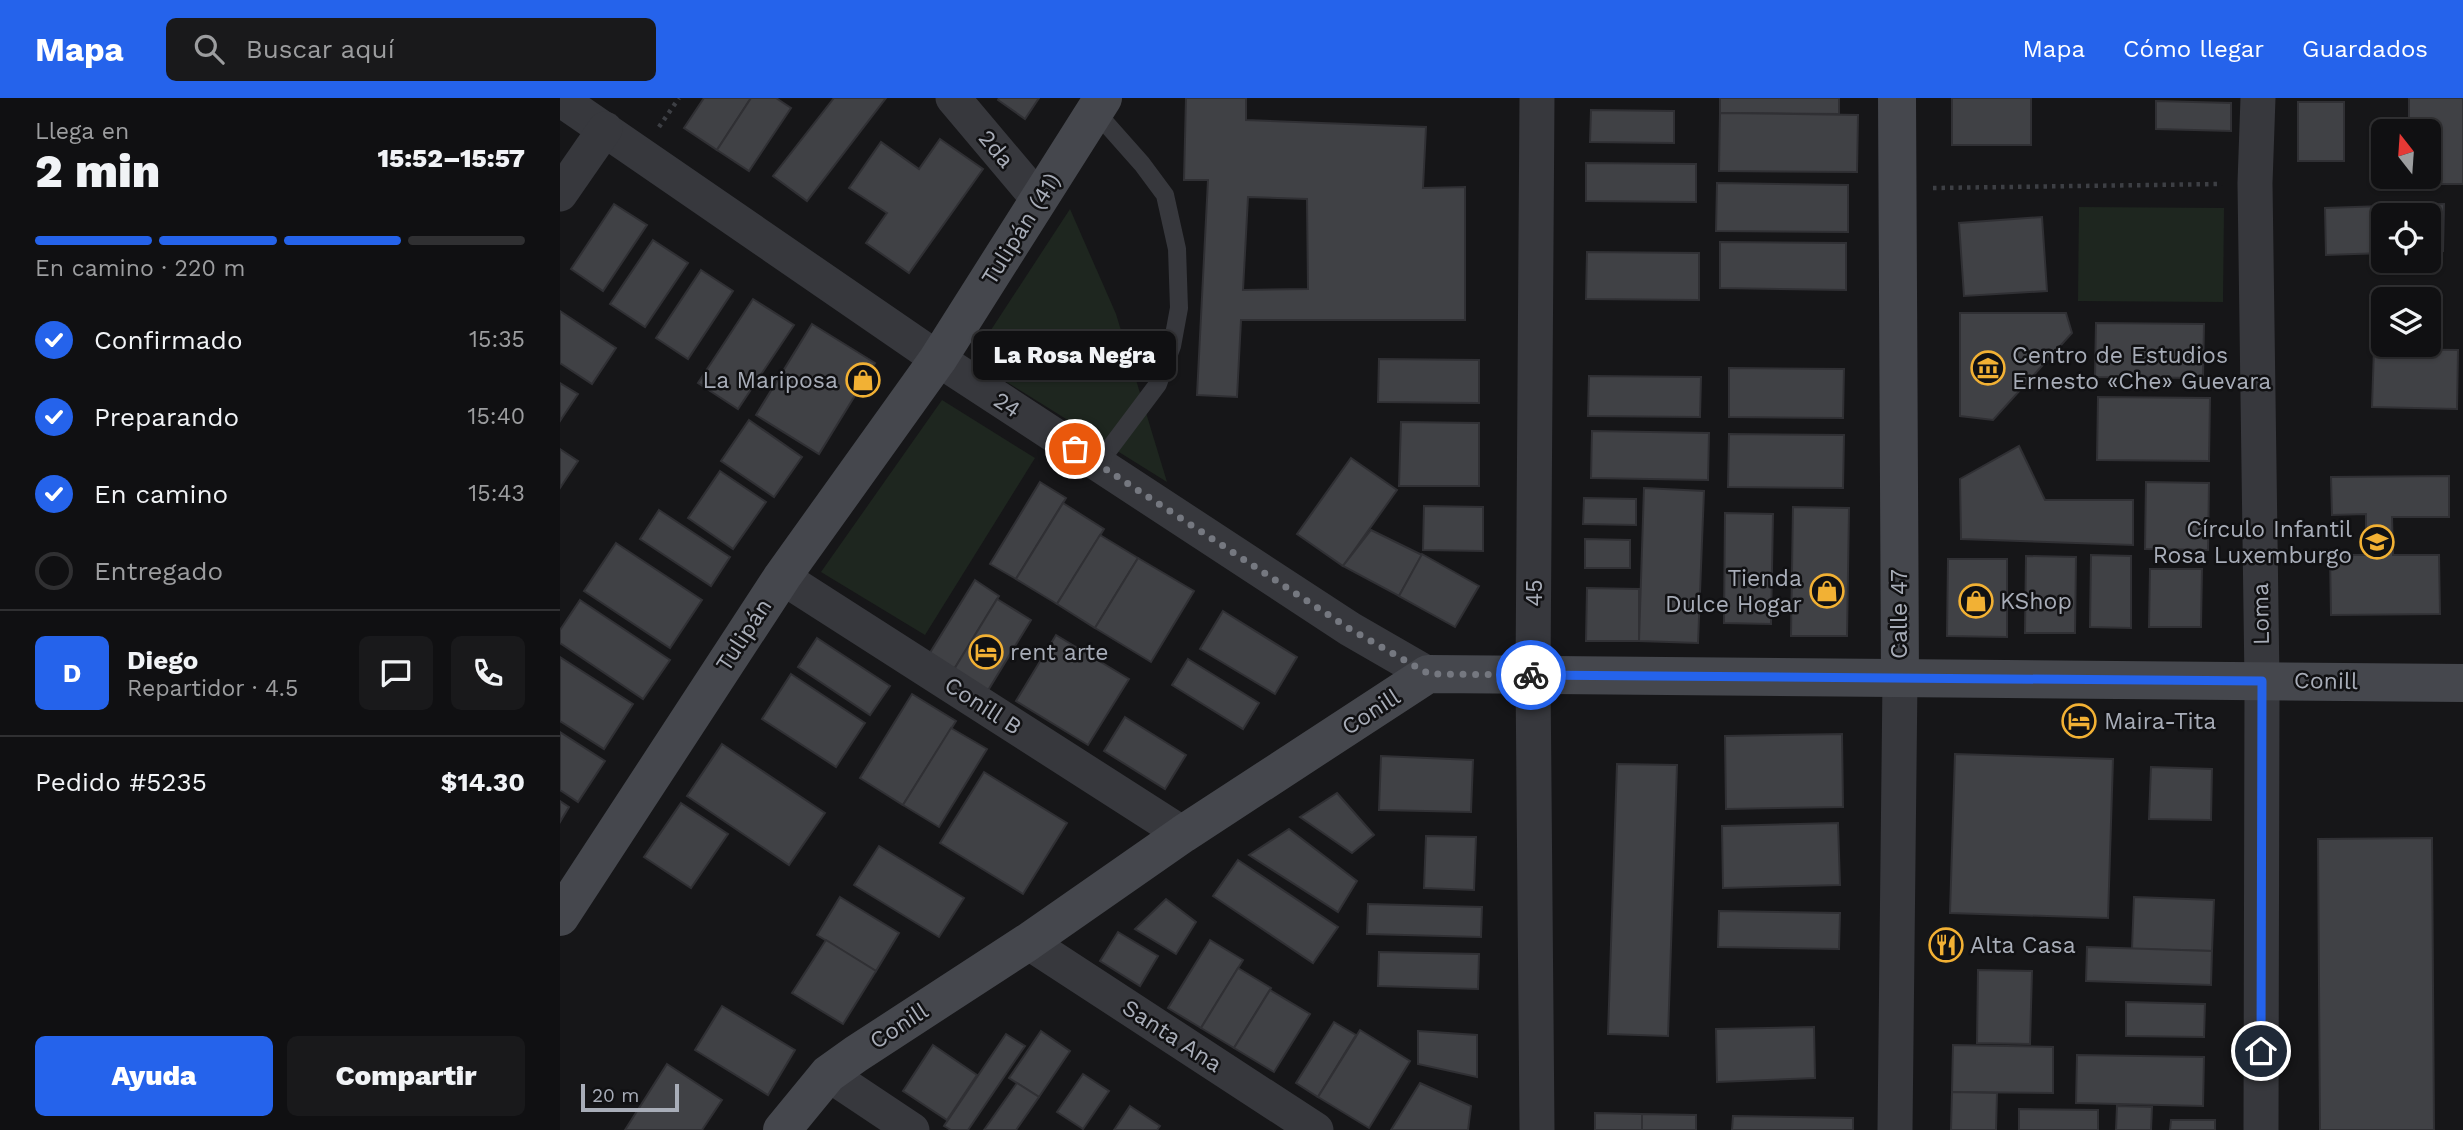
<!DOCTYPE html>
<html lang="es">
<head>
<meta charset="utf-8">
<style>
	:root { --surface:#101012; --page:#19191b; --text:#f1f3f6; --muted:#9c9d9f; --line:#303032; --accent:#2563eb }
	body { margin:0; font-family:"Work Sans",sans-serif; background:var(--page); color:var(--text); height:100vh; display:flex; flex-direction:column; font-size:26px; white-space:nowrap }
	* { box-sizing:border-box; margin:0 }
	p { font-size:23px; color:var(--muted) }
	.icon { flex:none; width:38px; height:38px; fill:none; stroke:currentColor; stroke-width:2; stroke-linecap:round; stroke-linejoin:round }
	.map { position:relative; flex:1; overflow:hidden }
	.drawer { display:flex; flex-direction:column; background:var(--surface); width:560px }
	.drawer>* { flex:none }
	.needle { width:46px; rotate:343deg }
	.buttons { position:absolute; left:1811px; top:21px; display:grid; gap:14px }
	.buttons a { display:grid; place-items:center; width:70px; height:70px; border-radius:10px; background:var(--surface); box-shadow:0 2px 5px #0004,0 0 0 2px var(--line); font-size:35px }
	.scale { position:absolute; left:21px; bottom:18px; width:98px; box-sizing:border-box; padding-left:7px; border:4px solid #a8adb8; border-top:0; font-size:19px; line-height:24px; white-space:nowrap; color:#a8adb8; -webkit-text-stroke:5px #111113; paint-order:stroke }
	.pin { position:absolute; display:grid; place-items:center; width:60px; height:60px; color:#fff; margin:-30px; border:4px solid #fff; border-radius:50%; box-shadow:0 2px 7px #0007 }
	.courier { position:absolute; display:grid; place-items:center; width:70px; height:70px; margin:-35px; border:5px solid #2563eb; border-radius:50%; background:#fff; color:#222; box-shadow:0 2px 9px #0007 }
	.bubble { position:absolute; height:49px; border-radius:10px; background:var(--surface); box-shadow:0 2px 5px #0004,0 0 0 2px var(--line); font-size:23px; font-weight:800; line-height:49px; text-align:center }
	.summary em { font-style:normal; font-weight:800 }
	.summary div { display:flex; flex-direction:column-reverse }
	.summary { display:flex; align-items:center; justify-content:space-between; height:119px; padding:0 35px }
	h1 { font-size:46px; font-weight:800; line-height:52px }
	.bar { display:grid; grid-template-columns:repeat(4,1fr); gap:10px 7px; align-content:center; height:84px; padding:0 35px }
	.bar i { height:9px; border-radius:5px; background:var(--line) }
	.bar .on { background:var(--accent) }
	.bar p { grid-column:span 4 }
	.line { display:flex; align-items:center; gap:18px; padding:0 35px; border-top:2px solid var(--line) }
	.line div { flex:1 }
	.round { display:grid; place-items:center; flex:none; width:74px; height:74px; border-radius:10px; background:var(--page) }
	ol { padding:0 35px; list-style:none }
	li { display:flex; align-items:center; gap:21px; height:77px }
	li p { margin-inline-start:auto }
	li .icon { padding:7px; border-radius:50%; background:var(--accent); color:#fff; stroke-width:4 }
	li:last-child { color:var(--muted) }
	li i { width:38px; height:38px; border:4px solid var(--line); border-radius:50% }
	.action { display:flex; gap:14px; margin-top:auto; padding:14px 35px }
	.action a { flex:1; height:80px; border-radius:10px; background:var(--accent); color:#fff; font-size:28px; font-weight:800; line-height:80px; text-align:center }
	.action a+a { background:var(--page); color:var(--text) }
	header { display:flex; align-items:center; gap:42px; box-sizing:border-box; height:98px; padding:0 35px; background:var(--accent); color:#fff }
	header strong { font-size:33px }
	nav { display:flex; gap:38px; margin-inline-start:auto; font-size:24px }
	.search { width:490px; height:63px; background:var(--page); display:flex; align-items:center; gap:18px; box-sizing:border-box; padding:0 24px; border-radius:10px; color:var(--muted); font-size:26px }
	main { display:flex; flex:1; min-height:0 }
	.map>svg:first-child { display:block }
	.green { fill:#1e261f }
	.building { fill:#404145; stroke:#303034; stroke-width:2; fill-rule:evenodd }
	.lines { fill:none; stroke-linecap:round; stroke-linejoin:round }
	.path { stroke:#3d3f44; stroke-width:4.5; stroke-dasharray:3.5 5; stroke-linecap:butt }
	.lane { stroke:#37383d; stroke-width:18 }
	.street { stroke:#37383d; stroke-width:35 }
	.secondary { stroke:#45474d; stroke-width:38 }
	.done { stroke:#757880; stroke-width:7; stroke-dasharray:0 12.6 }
	.route { stroke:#2563eb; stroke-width:9 }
	.labels { text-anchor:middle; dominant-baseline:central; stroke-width:5; stroke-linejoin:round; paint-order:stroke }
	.street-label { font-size:23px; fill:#a8adb8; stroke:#111113 }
	.poi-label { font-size:23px; fill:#a8adb8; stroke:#111113; text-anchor:start }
</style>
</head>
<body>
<header>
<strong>Mapa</strong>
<div class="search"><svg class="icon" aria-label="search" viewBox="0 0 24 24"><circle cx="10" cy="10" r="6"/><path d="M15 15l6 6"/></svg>Buscar aquí</div>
<nav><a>Mapa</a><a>Cómo llegar</a><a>Guardados</a></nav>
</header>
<main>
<section class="drawer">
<div class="summary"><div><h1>2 min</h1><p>Llega en</p></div><em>15:52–15:57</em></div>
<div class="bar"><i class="on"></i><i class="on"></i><i class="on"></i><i></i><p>En camino · 220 m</p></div>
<ol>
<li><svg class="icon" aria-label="check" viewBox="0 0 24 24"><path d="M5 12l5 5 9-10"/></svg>Confirmado<p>15:35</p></li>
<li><svg class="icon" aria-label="check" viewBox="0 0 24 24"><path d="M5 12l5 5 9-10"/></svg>Preparando<p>15:40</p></li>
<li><svg class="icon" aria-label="check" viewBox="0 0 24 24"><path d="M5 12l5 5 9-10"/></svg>En camino<p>15:43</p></li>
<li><i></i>Entregado</li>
</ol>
<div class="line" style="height:126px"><b class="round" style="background:var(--accent);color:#fff">D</b><div><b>Diego</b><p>Repartidor · 4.5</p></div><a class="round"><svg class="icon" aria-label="chat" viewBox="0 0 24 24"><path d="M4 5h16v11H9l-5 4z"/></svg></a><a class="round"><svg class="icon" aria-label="phone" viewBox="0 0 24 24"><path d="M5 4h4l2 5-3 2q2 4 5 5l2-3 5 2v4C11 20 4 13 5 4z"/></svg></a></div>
<div class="line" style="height:91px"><div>Pedido #5235</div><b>$14.30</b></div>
<div class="action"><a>Ayuda</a><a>Compartir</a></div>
</section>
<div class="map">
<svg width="1903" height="1032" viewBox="0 0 1903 1032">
	<rect width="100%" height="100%" fill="#161618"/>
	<!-- green -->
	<g class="green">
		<path d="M1519,109l145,1 -1,94 -145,-1z"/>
		<path d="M510,111l46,105 51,168 -170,-106 -13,-22 5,-21z"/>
		<path d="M382,302l93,58 -110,177 -104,-63z"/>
	</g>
	<!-- building -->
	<g class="building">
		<path d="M144,0h47l-34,52 -33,-22z"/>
		<path d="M191,0h25l15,10 -42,63 -32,-21z"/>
		<path d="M274,0h52l-79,103 -34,-25z"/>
		<path d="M439,0h40l-14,21 -27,-19z"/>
		<path d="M626,0h60v22l180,7 -3,61 42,-1v133h-224l-4,77 -40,-2 11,-215h-24zM688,99l59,2 1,90 -65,1z"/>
		<path d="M1160,0h119v16l-119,-1z"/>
		<rect x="1392" y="0" width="79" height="47"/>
		<path d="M1849,0h54v86h-53v-7h19v-46h-20z"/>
		<path d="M1596,3l75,2v28l-75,-2z"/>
		<rect x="1738" y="4" width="46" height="59"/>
		<path d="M1031,12l83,1v32l-84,-1z"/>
		<path d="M1160,15l138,2 -1,57 -138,-1z"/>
		<path d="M380,41l43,30 -74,104 -43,-30 21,-30 -38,-25 32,-46 38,27z"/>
		<path d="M1026,65l110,1v38l-110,-1z"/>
		<path d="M1157,85l131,2v47l-132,-1z"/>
		<path d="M54,106l33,21 -44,66 -32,-22z"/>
		<path d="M1884,106l-1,47 -14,1v-37h-45v38l-58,2 -1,-47z"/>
		<path d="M1482,119l5,74 -83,5 -5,-73z"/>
		<path d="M93,142l35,23 -43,64 -35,-23z"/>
		<path d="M1160,144l126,1v47l-126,-2z"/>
		<path d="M1027,154l112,1v47l-113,-1z"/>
		<path d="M141,172l32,21 -45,68 -32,-21z"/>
		<path d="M193,201l41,26 -56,84 -40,-26z"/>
		<path d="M0,213l56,37 -24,36 -32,-21z"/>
		<path d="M1400,215h106l6,20 -79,87 -33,-4z"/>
		<path d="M1536,225l108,1 -1,54 -108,-1z"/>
		<path d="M252,226l63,39 -56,91 -63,-39z"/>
		<path d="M1814,251l84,1 -1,59 -85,-2z"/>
		<path d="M819,261l100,1v43l-101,-1z"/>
		<path d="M1169,270l115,1 -1,49 -114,-1z"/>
		<path d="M1029,278l112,1 -1,40 -112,-1z"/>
		<path d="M0,285l18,11 -18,27z"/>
		<path d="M1538,299l112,1 -1,63 -112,-1z"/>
		<path d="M189,322l53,37 -28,40 -53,-36z"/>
		<path d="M841,324l78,1v63h-80z"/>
		<path d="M1032,333l117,2 -1,47 -117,-2z"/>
		<path d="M1169,336l115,1 -1,53 -115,-1z"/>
		<path d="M1459,348l26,54h88v45l-172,-6 -1,-60z"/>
		<path d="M0,351l18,12 -18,27z"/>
		<path d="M791,360l46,32 -54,76 -46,-32z"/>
		<path d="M160,373l46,31 -33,47 -45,-31z"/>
		<path d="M1889,378v41h-57l1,38h46l1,59 -109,1 -1,-60h36v-41l-34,1 -1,-38z"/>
		<path d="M480,384l26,16 -50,81 -26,-15z"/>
		<path d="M1586,384l63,1 -1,67 -63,-1z"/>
		<path d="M1084,390l60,3 -6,152 -59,-2z"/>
		<path d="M1024,400l52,1v26l-53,-1z"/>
		<path d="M503,405l41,26 -47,75 -41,-25z"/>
		<path d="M864,408l59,1v44l-60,-1z"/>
		<path d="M1233,409l56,1 -2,128h-56z"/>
		<path d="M99,412l71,47 -19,29 -71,-47z"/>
		<path d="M1165,415l48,1 -2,110 -47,-1z"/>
		<path d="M811,432l51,25 -23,41 -56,-30z"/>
		<path d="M540,437l38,23 -43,70 -38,-24z"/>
		<path d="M1025,441l45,1v28h-45z"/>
		<path d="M56,445l86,57 -32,48 -86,-57z"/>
		<path d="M862,456l57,32 -24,41 -56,-31z"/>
		<path d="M1531,457l40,1v72l-41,-1z"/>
		<path d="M1466,458l50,1 -1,76h-50z"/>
		<path d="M578,460l56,33 -43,71 -56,-34z"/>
		<path d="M1388,461h59v78l-60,-1z"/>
		<path d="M1590,471h52l-1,58h-52z"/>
		<path d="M415,482l24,16 -46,75 -25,-15z"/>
		<path d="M1027,490l52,1v52h-53z"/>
		<path d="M437,501l34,21 -44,72 -34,-21z"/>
		<path d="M20,502l90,60 -27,39 -83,-56v-13z"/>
		<path d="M663,513l74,46 -22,37 -75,-45z"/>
		<path d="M496,537l73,44 -41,66 -72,-44z"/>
		<path d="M257,540l73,48 -20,29 -72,-48z"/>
		<path d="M0,559l73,47 -29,45 -44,-28z"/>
		<path d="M628,561l71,44 -16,26 -71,-44z"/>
		<path d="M231,576l74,49 -29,44 -74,-48z"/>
		<path d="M352,596l44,27 -53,84 -43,-27z"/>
		<path d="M565,619l61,38 -21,34 -61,-38z"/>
		<path d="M391,630l36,21 -48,78 -36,-22z"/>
		<path d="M0,634l45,29 -27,41 -18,-12z"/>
		<path d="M1282,636l1,73 -117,2 -1,-73z"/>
		<path d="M162,646l103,69 -36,52 -102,-69z"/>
		<path d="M1395,656l158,5 -5,159 -158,-5z"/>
		<path d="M821,658l92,4 -2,52 -92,-2z"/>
		<path d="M1057,666l60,1 -9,271 -60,-2z"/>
		<path d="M1591,669l61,2 -1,51 -62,-1z"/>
		<path d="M424,674l83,51 -44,71 -83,-51z"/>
		<path d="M777,695l37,42 -22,18 -52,-36z"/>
		<path d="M0,703l9,6 -9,15z"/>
		<path d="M121,705l47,31 -37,54 -47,-31z"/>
		<path d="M1278,725l2,62 -117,3 -1,-62z"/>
		<path d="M729,731l68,52 -19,31 -89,-57z"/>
		<path d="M866,738l50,1 -2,53 -50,-2z"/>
		<path d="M1872,740l2,292h-114l-2,-291z"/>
		<path d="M319,748l85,52 -25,39 -85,-52z"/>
		<path d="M678,762l100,67 -25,36 -100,-67z"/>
		<path d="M280,799l59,36 -23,38 -59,-36z"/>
		<path d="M1574,799l80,3 -2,51 -80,-2z"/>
		<path d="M606,801l30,23 -20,32 -41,-25z"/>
		<path d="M808,806l114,3 -1,30 -114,-3z"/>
		<path d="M1159,813l121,2 -1,36 -121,-2z"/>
		<path d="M558,834l40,24 -18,30 -40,-25z"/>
		<path d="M266,842l50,31 -33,53 -51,-31z"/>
		<path d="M650,842l33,20 -42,68 -33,-20z"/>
		<path d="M1527,849l125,4 -1,34 -125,-4z"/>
		<path d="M819,854l100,2 -1,35 -100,-3z"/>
		<path d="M678,870l33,20 -37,60 -33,-20z"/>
		<path d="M1418,872l54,1 -2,73 -53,-1z"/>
		<path d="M710,892l40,24 -36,58 -40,-24z"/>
		<path d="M1566,904l79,2 -1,33 -78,-1z"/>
		<path d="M162,908l73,44 -27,45 -73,-45z"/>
		<path d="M774,924l22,13 -38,62 -22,-14z"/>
		<path d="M1254,929l1,51 -98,4 -1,-53z"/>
		<path d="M800,932l50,31 -41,67 -51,-31z"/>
		<path d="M481,933l29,20 -31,46 -30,-19z"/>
		<path d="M858,933l59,4v42l-59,-13z"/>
		<path d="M446,936l19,12 -57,84h-17l-7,-4z"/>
		<path d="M373,947l44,30 -30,45 -44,-29z"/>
		<path d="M1393,947l100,2v46l-101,-1z"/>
		<path d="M1517,957l127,2 -1,49 -127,-3z"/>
		<path d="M107,966l55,36 -20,30h-77z"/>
		<path d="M523,976l26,17 -26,38 -26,-17z"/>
		<path d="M457,985l22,14 -23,33h-32z"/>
		<path d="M860,985l51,23 -3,24h-77z"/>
		<path d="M1392,994l45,1 -1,37h-45z"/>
		<path d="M570,1008l30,20 -3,4h-43z"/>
		<path d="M1557,1008l35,1 -1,23h-35z"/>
		<path d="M1459,1011l79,1v20h-79z"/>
		<path d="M1035,1015l47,1v16h-47z"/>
		<path d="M1082,1016l54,1v15h-54z"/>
		<path d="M1173,1018l120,2v12h-121z"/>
		<path d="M1611,1022h44v10h-45z"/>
	</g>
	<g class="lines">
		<!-- path -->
		<g class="path">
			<path d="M99,29l20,-29"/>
			<path d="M1373,90l289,-4"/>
		</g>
		<!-- lane -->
		<path class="lane" d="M535,13l47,53 23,31 12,54 2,59 -7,38 -14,38 -60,80"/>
		<!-- street -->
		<g class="street">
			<path d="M393,0l86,102"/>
			<path d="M977,0l-4,577 4,455"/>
			<path d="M1698,0l-3,85 7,498 -1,449"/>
			<path d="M0,1l378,260 412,270 78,45"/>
			<path d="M0,96l45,-65"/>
			<path d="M222,479l401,257"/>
			<path d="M468,844l288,188"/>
			<path d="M268,976l84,56"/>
			<path d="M1335,1032l5,-452"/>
		</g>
		<!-- secondary -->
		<g class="secondary">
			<path d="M1337,0l3,580"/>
			<path d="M0,819l222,-340 156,-218 165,-261"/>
			<path d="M222,1032l46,-56 28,-20 172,-112 155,-108 245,-160 1035,9"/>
		</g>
	</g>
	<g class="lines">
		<!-- done -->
		<path class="done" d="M515,351l275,180 79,45 102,1"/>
		<!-- route -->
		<path class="route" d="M971,577l731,6 -1,370"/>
	</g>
	<!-- icons -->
	<defs>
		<symbol id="museum-ring" viewBox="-11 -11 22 22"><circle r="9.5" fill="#111113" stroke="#f2b134" stroke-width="1.5"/><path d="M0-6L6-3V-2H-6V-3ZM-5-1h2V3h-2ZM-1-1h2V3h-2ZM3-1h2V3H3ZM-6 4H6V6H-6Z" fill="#f2b134"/></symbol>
		<symbol id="shop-ring" viewBox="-11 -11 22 22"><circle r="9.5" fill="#111113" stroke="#f2b134" stroke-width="1.5"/><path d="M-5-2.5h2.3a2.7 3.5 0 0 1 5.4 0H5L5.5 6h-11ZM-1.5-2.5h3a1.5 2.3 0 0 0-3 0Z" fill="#f2b134"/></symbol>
		<symbol id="school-ring" viewBox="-11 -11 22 22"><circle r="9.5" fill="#111113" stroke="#f2b134" stroke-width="1.5"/><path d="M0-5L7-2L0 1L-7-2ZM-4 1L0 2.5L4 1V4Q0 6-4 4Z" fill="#f2b134"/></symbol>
		<symbol id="hotel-ring" viewBox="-11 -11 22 22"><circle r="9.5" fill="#111113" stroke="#f2b134" stroke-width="1.5"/><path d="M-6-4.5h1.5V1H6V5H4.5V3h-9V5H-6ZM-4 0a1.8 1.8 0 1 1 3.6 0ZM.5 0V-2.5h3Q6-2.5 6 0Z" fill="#f2b134"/></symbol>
		<symbol id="restaurant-ring" viewBox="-11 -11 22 22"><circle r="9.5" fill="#111113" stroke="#f2b134" stroke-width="1.5"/><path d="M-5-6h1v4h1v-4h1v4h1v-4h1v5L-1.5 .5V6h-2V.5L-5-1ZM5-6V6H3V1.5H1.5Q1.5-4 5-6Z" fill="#f2b134"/></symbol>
	</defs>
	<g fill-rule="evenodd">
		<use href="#museum-ring" x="1409" y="251" width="38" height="38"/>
		<use href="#shop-ring" x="284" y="263" width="38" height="38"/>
		<use href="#school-ring" x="1798" y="425" width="38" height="38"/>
		<use href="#shop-ring" x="1248" y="474" width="38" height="38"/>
		<use href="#shop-ring" x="1397" y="484" width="38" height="38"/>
		<use href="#hotel-ring" x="407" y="535" width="38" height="38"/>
		<use href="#hotel-ring" x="1500" y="604" width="38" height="38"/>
		<use href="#restaurant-ring" x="1367" y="828" width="38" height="38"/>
	</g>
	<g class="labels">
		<!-- street labels -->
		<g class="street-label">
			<text transform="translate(436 51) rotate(50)">2da</text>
			<text transform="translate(461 131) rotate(-58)">Tulipán (41)</text>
			<text transform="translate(447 307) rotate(33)">24</text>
			<text transform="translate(974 495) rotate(-90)">45</text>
			<text transform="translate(1339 516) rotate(-90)">Calle 47</text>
			<text transform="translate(1701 516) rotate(-91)">Loma</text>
			<text transform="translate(184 537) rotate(-57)">Tulipán</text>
			<text transform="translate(1766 583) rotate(1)">Conill</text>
			<text transform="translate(423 608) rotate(33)">Conill B</text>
			<text transform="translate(811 614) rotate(-33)">Conill</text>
			<text transform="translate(339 928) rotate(-33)">Conill</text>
			<text transform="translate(612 938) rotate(33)">Santa Ana</text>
		</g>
		<!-- poi labels -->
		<g class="poi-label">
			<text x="1452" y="257">Centro de Estudios<tspan x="1452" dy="26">Ernesto «Che» Guevara</tspan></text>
			<text x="278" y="282" text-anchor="end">La Mariposa</text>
			<text x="1792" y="431" text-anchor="end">Círculo Infantil<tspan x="1792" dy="26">Rosa Luxemburgo</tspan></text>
			<text x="1242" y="480" text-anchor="end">Tienda<tspan x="1242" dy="26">Dulce Hogar</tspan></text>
			<text x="1440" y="503">KShop</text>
			<text x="450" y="554">rent arte</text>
			<text x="1544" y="623">Maira-Tita</text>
			<text x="1410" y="847">Alta Casa</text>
		</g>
	</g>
</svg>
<div class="buttons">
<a><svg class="needle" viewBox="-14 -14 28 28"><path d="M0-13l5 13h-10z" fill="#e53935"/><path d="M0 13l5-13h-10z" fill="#9c9d9f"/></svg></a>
<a><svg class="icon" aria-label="locate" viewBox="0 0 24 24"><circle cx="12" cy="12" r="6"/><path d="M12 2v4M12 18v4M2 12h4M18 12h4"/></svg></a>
<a><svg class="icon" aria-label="layers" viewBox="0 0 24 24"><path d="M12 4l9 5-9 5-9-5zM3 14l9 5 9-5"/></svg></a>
</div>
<div class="scale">20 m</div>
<div class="pin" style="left:515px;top:351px;background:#ea580c"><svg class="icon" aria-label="bag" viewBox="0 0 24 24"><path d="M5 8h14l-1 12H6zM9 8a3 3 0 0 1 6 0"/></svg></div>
<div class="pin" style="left:1701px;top:953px;background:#1f2937"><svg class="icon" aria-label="home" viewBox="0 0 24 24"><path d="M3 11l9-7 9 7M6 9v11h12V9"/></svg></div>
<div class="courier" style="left:971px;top:577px"><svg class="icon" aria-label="bike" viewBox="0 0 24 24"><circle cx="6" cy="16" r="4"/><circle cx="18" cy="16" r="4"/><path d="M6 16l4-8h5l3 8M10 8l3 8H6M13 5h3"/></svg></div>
<div class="bubble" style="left:413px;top:233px;width:203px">La Rosa Negra</div>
</div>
</main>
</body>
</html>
